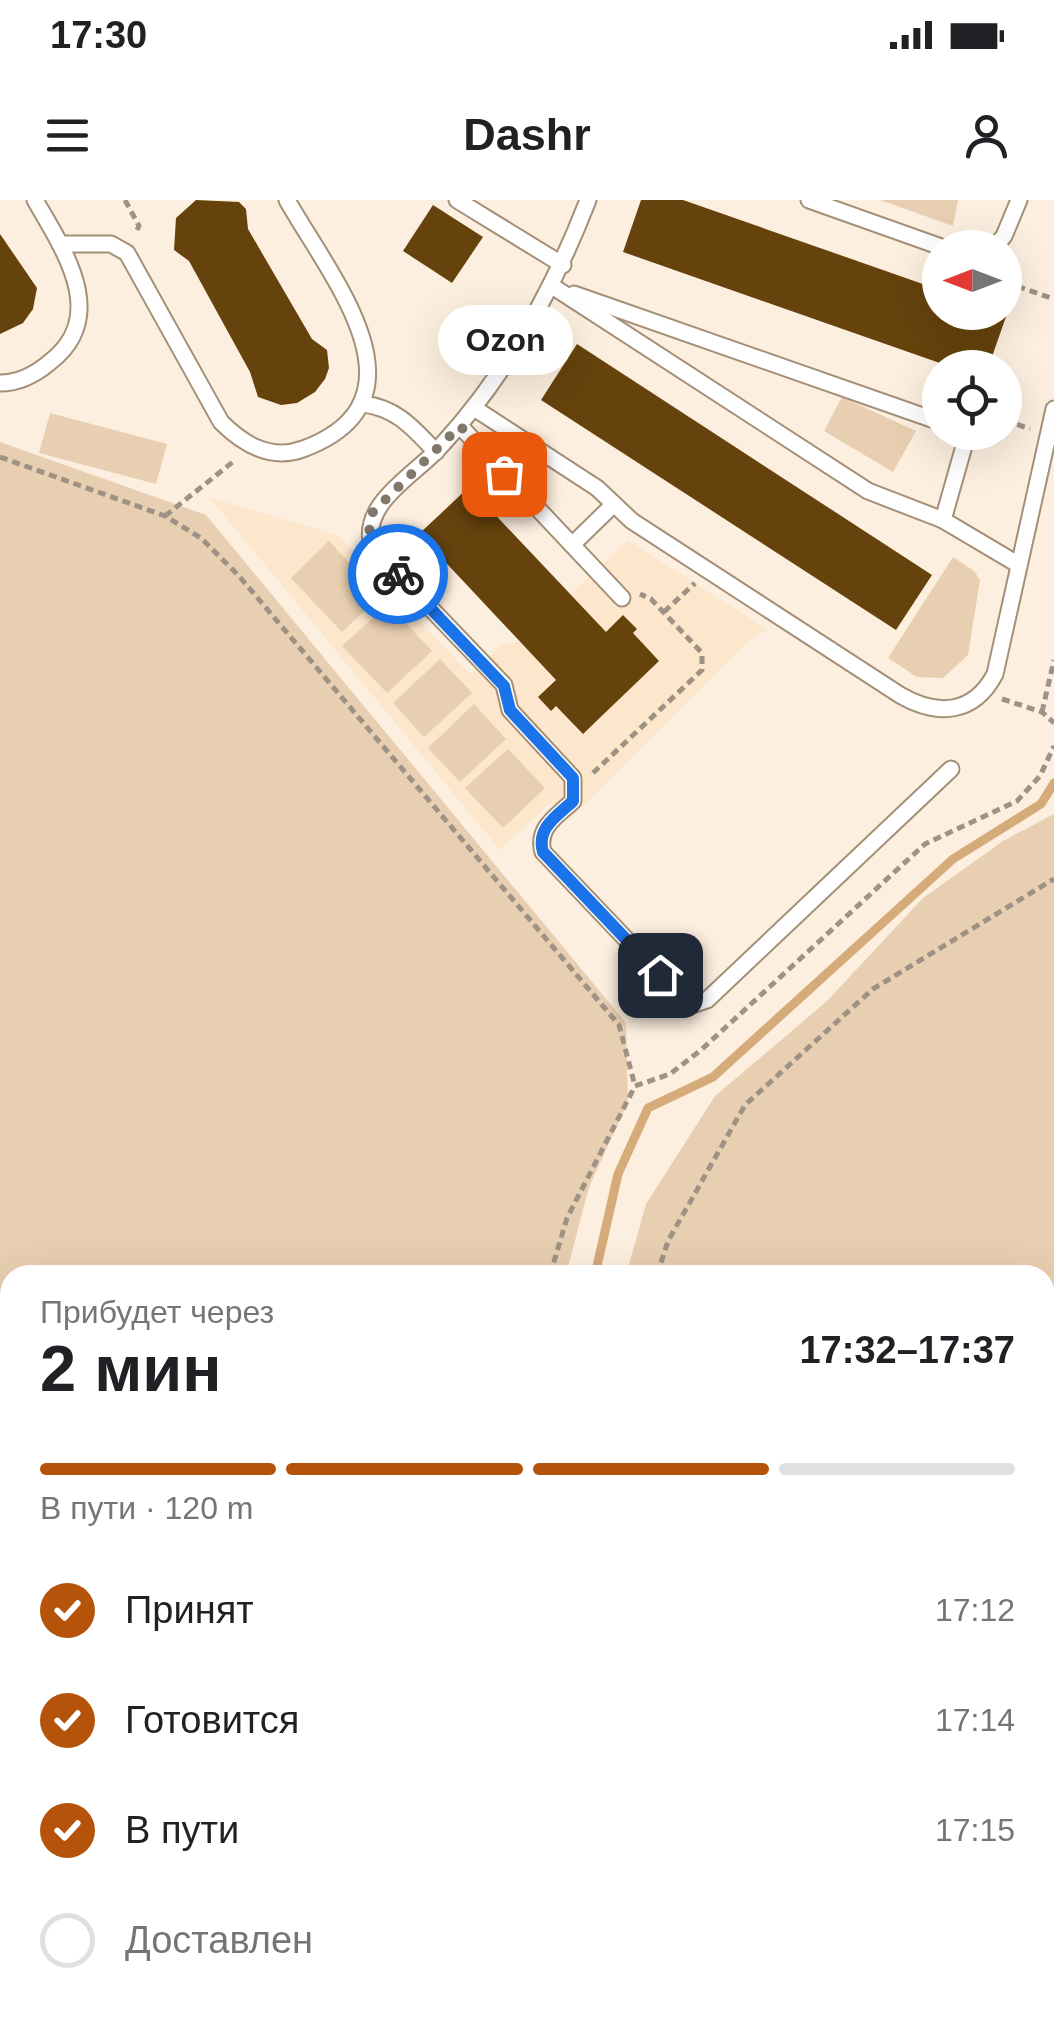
<!DOCTYPE html>
<html lang="ru">
<head>
<meta charset="utf-8">
<style>
	:root { --surface:#fff; --page:#f6f6f6; --text:#202124; --muted:#757577; --line:#e0e0e0; --accent:#b45309 }
	body { margin:0; font-family:Arial,sans-serif; background:var(--page); color:var(--text); height:100vh; display:flex; flex-direction:column; font-size:38px; white-space:nowrap }
	* { box-sizing:border-box; margin:0 }
	p { font-size:32px; color:var(--muted) }
	.icon { flex:none; width:55px; height:55px; fill:none; stroke:currentColor; stroke-width:2; stroke-linecap:round; stroke-linejoin:round }
	.map { position:relative; flex:1; overflow:hidden }
	.panel { position:absolute; left:0px; top:1065px; width:1055px; height:752px; display:flex; flex-direction:column; background:var(--surface); border-radius:30px 30px 0 0; box-shadow:0 10px 40px #0002 }
	.panel>* { flex:none }
	.needle { width:65px; rotate:270deg }
	.tools { position:absolute; left:922px; top:30px; display:grid; gap:20px }
	.tools a { display:grid; place-items:center; width:100px; height:100px; border-radius:50%; background:var(--surface); box-shadow:0 10px 40px #0002; font-size:50px }
	.pin { position:absolute; display:grid; place-items:center; width:85px; height:85px; color:#fff; margin:-42px; border-radius:20px; box-shadow:0 5px 15px #0006 }
	.courier { position:absolute; display:grid; place-items:center; width:100px; height:100px; margin:-50px; border:8px solid #1a73e8; border-radius:50%; background:#fff; color:#222; box-shadow:0 2px 12px #0007 }
	.bubble { position:absolute; height:70px; border-radius:35px; background:var(--surface); box-shadow:0 10px 40px #0002; font-size:32px; font-weight:700; line-height:70px; text-align:center }
	.overview em { font-style:normal; font-weight:700 }
	.overview div { display:flex; flex-direction:column-reverse }
	.overview { display:flex; align-items:center; justify-content:space-between; height:170px; padding:0 40px }
	h1 { font-size:65px; font-weight:700; line-height:75px }
	.bar { display:grid; grid-template-columns:repeat(4,1fr); gap:15px 10px; align-content:center; height:120px; padding:0 40px }
	.bar i { height:12px; border-radius:8px; background:var(--line) }
	.bar .active { background:var(--accent) }
	.bar p { grid-column:span 4 }
	ol { padding:0 40px; list-style:none }
	li { display:flex; align-items:center; gap:30px; height:110px }
	li p { margin-inline-start:auto }
	li .icon { padding:10px; border-radius:50%; background:var(--accent); color:#fff; stroke-width:4 }
	li:last-child { color:var(--muted) }
	li i { width:55px; height:55px; border:5px solid var(--line); border-radius:50% }
	.status { display:flex; justify-content:space-between; align-items:center; height:70px; padding:0 50px; background:var(--surface); direction:ltr }
	.status svg { height:28px; fill:currentColor }
	header { display:flex; justify-content:space-between; align-items:center; height:130px; padding:0 40px; background:var(--surface); font-size:45px; font-weight:700 }
	.map>svg:first-child { display:block }
	.built { fill:#fce6cc }
	.green { fill:#e9cfb1 }
	.lines { fill:none; stroke-linecap:round; stroke-linejoin:round }
	.stream { stroke:#d4ab79; stroke-width:9 }
	.building { fill:#66430d }
	.lane-casing { stroke:#a48f77; stroke-width:19 }
	.path { stroke:#9e9285; stroke-width:5; stroke-dasharray:8 5; stroke-linecap:butt }
	.lane { stroke:#fff; stroke-width:15 }
	.done { stroke:#82776b; stroke-width:10; stroke-dasharray:0 18 }
	.route { stroke:#1a73e8; stroke-width:12 }
</style>
</head>
<body>
<div class="status"><b>17:30</b><svg viewBox="0 0 49 12"><path d="M0 12V9h3v3zM5 12V6h3v6zM10 12V3h3v9zM15 12V0h3v12zM26 1h20v11H26zM47 4h2v5h-2z"/></svg></div>
<header><svg class="icon" aria-label="menu" viewBox="0 0 24 24"><path d="M4 6h16M4 12h16M4 18h16"/></svg>Dashr<svg class="icon" aria-label="person" viewBox="0 0 24 24"><circle cx="12" cy="8" r="4"/><path d="M4 21q1-7 8-7t8 7"/></svg></header>
<div class="map">
<svg width="1054" height="1817" viewBox="0 0 1054 1817">
	<rect width="100%" height="100%" fill="#fdefdf"/>
	<!-- built -->
	<path class="built" d="M210,298l128,37 132,139 32,-29 18,-3 108,-102 139,90 -13,6 -185,184 -18,-18 -51,48z"/>
	<!-- green -->
	<g class="green">
		<path d="M880,0h78l-5,26z"/>
		<path d="M842,197l74,34 -23,41 -69,-41z"/>
		<path d="M50,213l117,31 -11,40 -117,-31z"/>
		<path d="M0,242l206,73 420,508 2,79 -39,85 -23,88h-556v733h46l-12,9h-44z"/>
		<path d="M329,341l51,55 -38,36 -51,-54z"/>
		<path d="M953,357l21,14 6,9 -12,75 -25,23 -26,-1 -29,-19z"/>
		<path d="M388,404l44,47 -45,42 -45,-47z"/>
		<path d="M440,459l32,34 -48,44 -31,-34z"/>
		<path d="M474,504l32,35 -46,43 -32,-34z"/>
		<path d="M508,549l37,39 -42,40 -38,-40z"/>
		<path d="M1054,614v1203h-935l15,-9h911v-733h-419l20,-71 69,-108 112,-95 96,-103 80,-57z"/>
	</g>
	<g class="lines">
		<!-- stream -->
		<g class="stream">
			<path d="M595,1075l23,-101 30,-66 65,-31 240,-218 88,-55 13,-21"/>
			<path d="M74,1817l12,-9"/>
		</g>
	</g>
	<!-- building -->
	<g class="building">
		<path d="M196,0l43,2 7,7 2,20 64,110 15,11 2,18 -4,11 -10,13 -18,11 -16,2 -23,-8 -8,-25 -61,-111 -15,-11 2,-32z"/>
		<path d="M641,0h42l257,90v22l67,2 -19,54h-34l-331,-116z"/>
		<path d="M433,5l50,32 -31,46 -49,-32z"/>
		<path d="M0,34l37,54 -4,21 -10,14 -23,11z"/>
		<path d="M577,144l355,231 -36,55 -355,-230z"/>
		<path d="M469,287l137,145 17,-17 14,14 -4,4 26,28 -76,73 -27,-28 -5,5 -13,-14 18,-17 -137,-146z"/>
	</g>
	<g class="lines">
		<defs>
			<g id="lane">
				<path d="M457,0l106,65"/>
				<path d="M588,0c-34,88 -83,177 -148,247 -26,29 -80,56 -68,100l132,138 6,25 63,68v23c-16,15 -37,27 -30,51l140,147 12,5 12,-4 244,-231"/>
				<path d="M809,0l135,48"/>
				<path d="M60,44h51l16,9 94,169c22,22 49,39 82,27 132,-49 28,-171 -16,-249"/>
				<path d="M994,48l10,-12 15,-36"/>
				<path d="M552,86l316,205 75,29 76,45"/>
				<path d="M574,94l366,128"/>
				<path d="M0,183c19,0 36,-9 50,-21 60,-46 13,-113 -15,-162"/>
				<path d="M363,204c34,4 50,24 73,48"/>
				<path d="M474,208l123,80 35,33 268,174c38,22 74,19 95,-21l59,-265"/>
				<path d="M460,226l162,172"/>
				<path d="M943,320l21,-74 -6,-14"/>
				<path d="M572,345l42,-41"/>
			</g>
		</defs>
		<!-- lane casing -->
		<use href="#lane" class="lane-casing"/>
		<!-- path -->
		<g class="path">
			<path d="M125,0l14,26 -3,6"/>
			<path d="M1005,82l49,17"/>
			<path d="M1005,220l25,9"/>
			<path d="M0,257l165,59 36,22 38,38 380,449 16,61"/>
			<path d="M165,316l69,-55"/>
			<path d="M664,412l31,-29"/>
			<path d="M1002,499l40,13 12,11"/>
			<path d="M1042,512l12,-52"/>
			<path d="M593,573l109,-103v-17l-51,-54 -11,-5"/>
			<path d="M550,1075l17,-57 68,-132 35,-12 31,-24 224,-206 92,-43 23,-25 14,-30"/>
			<path d="M657,1075l11,-34 77,-136 128,-116 181,-110"/>
			<path d="M0,1124l10,4"/>
			<path d="M1045,1624l9,1"/>
			<path d="M184,1817l15,-9"/>
		</g>
		<!-- lane -->
		<use href="#lane" class="lane"/>
	</g>
	<g class="lines">
		<!-- done -->
		<path class="done" d="M398,374c-20,-21 -36,-33 -25,-62l87,-86 44,48"/>
		<!-- route -->
		<path class="route" d="M398,374l106,112 6,24 63,68v23c-16,15 -37,27 -30,51l117,123"/>
	</g>
</svg>
<div class="tools">
<a><svg class="needle" viewBox="-14 -14 28 28"><path d="M0-13l5 13h-10z" fill="#e53935"/><path d="M0 13l5-13h-10z" fill="#757577"/></svg></a>
<a><svg class="icon" aria-label="locate" viewBox="0 0 24 24"><circle cx="12" cy="12" r="6"/><path d="M12 2v4M12 18v4M2 12h4M18 12h4"/></svg></a>
</div>
<div class="pin" style="left:504px;top:274px;background:#ea580c"><svg class="icon" aria-label="bag" viewBox="0 0 24 24"><path d="M5 8h14l-1 12H6zM9 8a3 3 0 0 1 6 0"/></svg></div>
<div class="pin" style="left:660px;top:775px;background:#1f2937"><svg class="icon" aria-label="home" viewBox="0 0 24 24"><path d="M3 11l9-7 9 7M6 9v11h12V9"/></svg></div>
<div class="courier" style="left:398px;top:374px"><svg class="icon" aria-label="bike" viewBox="0 0 24 24"><circle cx="6" cy="16" r="4"/><circle cx="18" cy="16" r="4"/><path d="M6 16l4-8h5l3 8M10 8l3 8H6M13 5h3"/></svg></div>
<div class="bubble" style="left:438px;top:105px;width:135px">Ozon</div>
<section class="panel">
<div class="overview"><div><h1>2 мин</h1><p>Прибудет через</p></div><em>17:32–17:37</em></div>
<div class="bar"><i class="active"></i><i class="active"></i><i class="active"></i><i></i><p>В пути · 120 m</p></div>
<ol>
<li><svg class="icon" aria-label="check" viewBox="0 0 24 24"><path d="M5 12l5 5 9-10"/></svg>Принят<p>17:12</p></li>
<li><svg class="icon" aria-label="check" viewBox="0 0 24 24"><path d="M5 12l5 5 9-10"/></svg>Готовится<p>17:14</p></li>
<li><svg class="icon" aria-label="check" viewBox="0 0 24 24"><path d="M5 12l5 5 9-10"/></svg>В пути<p>17:15</p></li>
<li><i></i>Доставлен</li>
</ol>
</section>
</div>
</body>
</html>
